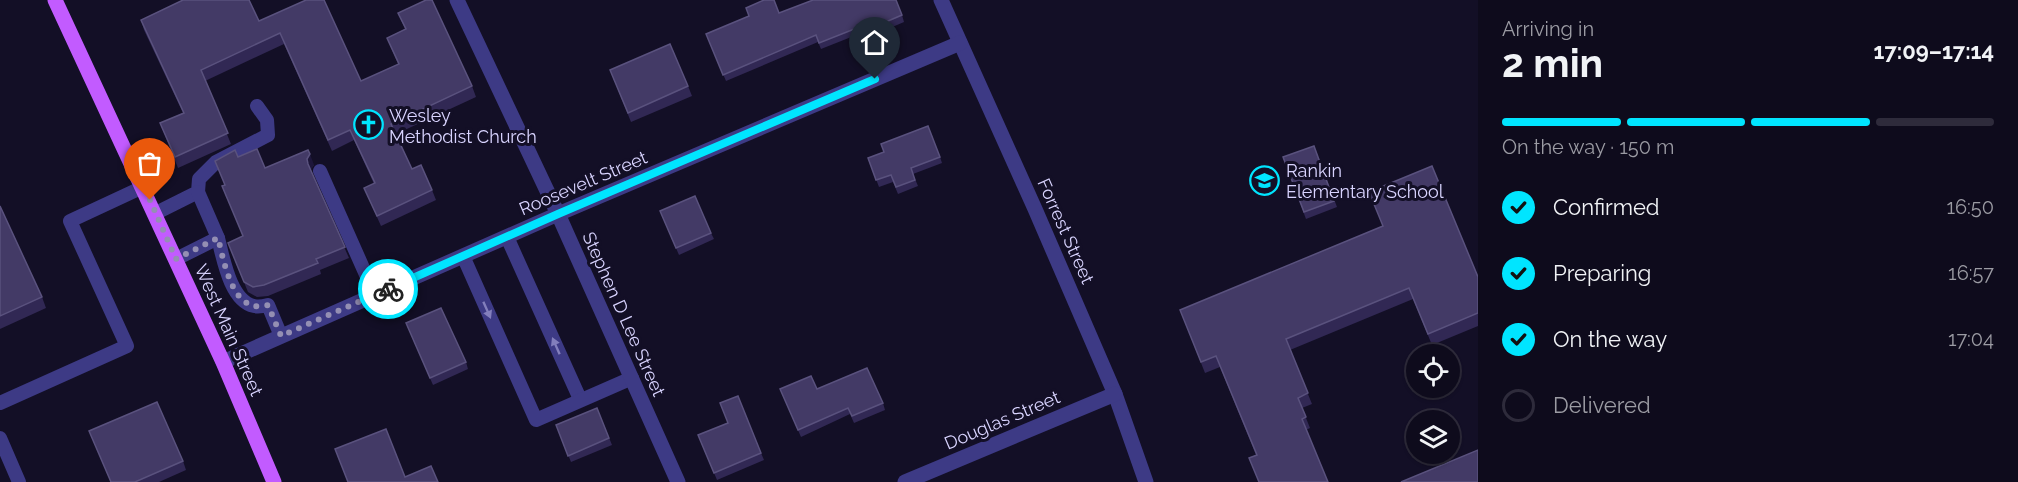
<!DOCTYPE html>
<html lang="en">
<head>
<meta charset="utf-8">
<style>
	:root { --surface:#0e0b1c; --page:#1c1929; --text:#f1f3f6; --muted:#9b9ba3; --line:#2e2b3b; --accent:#00e5ff }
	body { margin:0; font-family:Raleway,sans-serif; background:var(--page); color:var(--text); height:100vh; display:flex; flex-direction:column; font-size:22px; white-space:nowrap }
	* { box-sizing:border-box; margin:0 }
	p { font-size:20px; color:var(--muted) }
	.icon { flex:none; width:33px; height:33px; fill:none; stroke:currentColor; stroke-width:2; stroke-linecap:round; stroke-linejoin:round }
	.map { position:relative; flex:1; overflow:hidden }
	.drawer { display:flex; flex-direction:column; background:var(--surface); width:540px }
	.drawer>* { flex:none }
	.controls { position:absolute; left:1406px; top:344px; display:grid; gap:12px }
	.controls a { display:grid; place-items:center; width:54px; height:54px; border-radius:50%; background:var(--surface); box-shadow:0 2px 4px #0004,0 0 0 2px var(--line); font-size:30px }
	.pin { position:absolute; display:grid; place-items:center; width:51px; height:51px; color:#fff; margin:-62px -26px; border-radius:50% 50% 50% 0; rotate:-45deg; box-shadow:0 0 6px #0007 }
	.pin .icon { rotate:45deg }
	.courier { position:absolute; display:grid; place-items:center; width:60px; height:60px; margin:-30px; border:4px solid #00e5ff; border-radius:50%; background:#fff; color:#222; box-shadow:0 2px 8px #0007 }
	.summary em { font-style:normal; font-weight:700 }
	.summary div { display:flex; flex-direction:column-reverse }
	.summary { display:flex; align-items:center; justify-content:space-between; height:102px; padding:0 24px }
	h1 { font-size:39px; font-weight:700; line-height:45px }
	.bar { display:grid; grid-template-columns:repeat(4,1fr); gap:9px 6px; align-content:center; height:72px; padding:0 24px }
	.bar i { height:8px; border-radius:4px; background:var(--line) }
	.bar .current { background:var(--accent) }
	.bar p { grid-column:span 4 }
	ol { padding:0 24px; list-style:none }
	li { display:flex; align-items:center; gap:18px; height:66px }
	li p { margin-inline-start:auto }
	li .icon { padding:6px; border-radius:50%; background:var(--accent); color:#111; stroke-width:4 }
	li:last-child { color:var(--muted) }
	li i { width:33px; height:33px; border:3px solid var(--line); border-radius:50% }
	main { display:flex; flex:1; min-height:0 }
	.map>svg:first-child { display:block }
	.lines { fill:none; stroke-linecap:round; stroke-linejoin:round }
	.service { stroke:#3d3a85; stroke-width:14 }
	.minor { stroke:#3d3a85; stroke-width:15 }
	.primary { stroke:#c25bff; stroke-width:15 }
	.wall { fill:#312854 }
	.shaded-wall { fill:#1d163a }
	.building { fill:#433a66; stroke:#5a527e; stroke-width:1.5 }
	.oneway { fill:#837fbc }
	.done { stroke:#948fb3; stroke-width:6; stroke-dasharray:0 10.8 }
	.route { stroke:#00e5ff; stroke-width:8 }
	.labels { text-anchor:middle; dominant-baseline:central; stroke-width:6; stroke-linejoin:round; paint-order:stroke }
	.poi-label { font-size:18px; fill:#d9d4ff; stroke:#130f26; text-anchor:start }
	.street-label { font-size:18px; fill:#d9d4ff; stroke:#130f26 }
</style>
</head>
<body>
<main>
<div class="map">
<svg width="1478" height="482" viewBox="0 0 1478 482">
	<rect width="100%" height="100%" fill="#130f26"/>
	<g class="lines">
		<!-- service -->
		<g class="service">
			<path d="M320,171l55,124"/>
			<path d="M156,213l42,-21 1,-13 17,-17 52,-27 -1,-15 -10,-14"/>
			<path d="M507,237l73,162"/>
			<path d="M218,238c5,19 12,63 36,68 4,1 10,0 14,-1l13,31"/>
			<path d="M463,256l73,164 96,-42"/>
			<path d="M176,259l42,-21 -20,-46"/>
			<path d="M0,403l127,-57 -57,-125 73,-34"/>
			<path d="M0,438l19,44"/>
		</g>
		<!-- minor -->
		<g class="minor">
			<path d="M457,0l101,214 120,268"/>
			<path d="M941,0l94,209 80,185 31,88"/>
			<path d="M223,362l335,-148 402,-171"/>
			<path d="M905,482l210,-88"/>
		</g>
		<!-- primary -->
		<path class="primary" d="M55,0l168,362 51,120"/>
	</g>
	<!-- wall -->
	<g class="wall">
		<path d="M398,13l74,73 4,11 -80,37 16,35 20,21 4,10 -55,26 -17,-38 10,-4 -20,-44 -22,11 -48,-107 -79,37 26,63 -53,24 -18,-45 23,-10 -39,-83 -3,-10 118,1 102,60 37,-17 -11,-26 18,-9z"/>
		<path d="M779,13l123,2 2,7 -28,12 -2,-6 -53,21 -3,-7 -92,39 -20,-47 43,-18z"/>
		<path d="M610,70l78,16 4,10 -61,26z"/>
		<path d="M1314,146l23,61 -31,12 -23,-62z"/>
		<path d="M884,152l56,5 2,6 -29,11 5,12 -20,8 -5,-12 -14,5 -11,-29z"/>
		<path d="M238,157l27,11 49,-3 -3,4v3l38,86 -29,12 1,4 -53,22 -11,1 -9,-5 -20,-49 15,-7 -21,-50 2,-1z"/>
		<path d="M1369,192l109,85v49l-46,19 -19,-46 -123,51 22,54 -10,4 8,20 -4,2 22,52h-69l-10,-24 7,-3 -36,-88 -15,6 -25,-63 203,-84z"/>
		<path d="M0,206l42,91 4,11 -46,21z"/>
		<path d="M660,211l51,22 3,6 -35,16z"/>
		<path d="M406,323l60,39 2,7 -35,16z"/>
		<path d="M780,389h37l66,14 2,7 -31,13 -4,-9 -49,23z"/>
		<path d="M597,408l15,37 -41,17 -15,-37z"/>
		<path d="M89,431l94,30 3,9 -27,12h-48z"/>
		<path d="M701,442l60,11 3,7 -47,20z"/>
	</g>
	<!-- shaded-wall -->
	<path class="shaded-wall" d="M310,154l4,11 -3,4 1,6 -4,-11 -1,-5z"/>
	<!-- building -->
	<g class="building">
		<path d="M183,0h66l10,21 47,-21h18l37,81 38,-17 -12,-26 19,-9 -8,-16 28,-13h6l40,86 -81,38 21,45 9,-4 11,25 -55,26 -13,-28 11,-5 -25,-53 -22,10 -48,-107 -79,37 27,63 -53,24 -15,-34 24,-10 -43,-93z"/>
		<path d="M764,0h10l5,13 34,-13h83l6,15 -28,12 -2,-5 -53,21 -3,-8 -93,40 -17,-41 43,-18 -3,-8z"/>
		<path d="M670,44l18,42 -60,27 -18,-43z"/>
		<path d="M928,126l12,31 -29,11 4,12 -19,7 -5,-12 -15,5 -8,-22 16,-6 -3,-8z"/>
		<path d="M1314,146l20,55 -30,11 -21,-55z"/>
		<path d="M257,149l8,19 43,-18 2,4 -3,5 1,5 37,83 -29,12 2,4 -54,22 -11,2 -9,-5 -16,-39 15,-7 -21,-50 3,-1 -10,-24 20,-11 3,7z"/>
		<path d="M1432,166l46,111v36l-50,21 -19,-46 -123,51 22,54 -10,5 8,19 -4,2 26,63h-69l-10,-24 8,-3 -41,-99 -15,6 -21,-52 203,-84 -14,-34z"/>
		<path d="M695,196l16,37 -35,15 -16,-37z"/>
		<path d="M0,206l42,91 -42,19z"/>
		<path d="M441,308l25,54 -36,16 -24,-55z"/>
		<path d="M867,368l16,35 -31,13 -4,-8 -50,22 -18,-41 31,-13 6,13z"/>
		<path d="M738,396l23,57 -47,20 -16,-38 30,-12 -8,-20z"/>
		<path d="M157,402l26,59 -48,21h-24l-22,-51z"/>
		<path d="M597,408l12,30 -41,18 -12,-31z"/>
		<path d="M386,429l19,48 26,-11 7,16h-90l-13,-33z"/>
		<path d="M1478,450v32h-77z"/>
	</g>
	<!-- one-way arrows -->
	<defs><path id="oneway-solid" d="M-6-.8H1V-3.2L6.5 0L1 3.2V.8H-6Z" transform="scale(1.5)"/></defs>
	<g class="oneway">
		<use href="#oneway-solid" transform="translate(487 310) rotate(66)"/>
		<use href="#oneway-solid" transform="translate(556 346) rotate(-114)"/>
	</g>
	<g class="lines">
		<!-- done -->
		<path class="done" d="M150,200l26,59 42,-21c5,19 12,63 36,68 4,1 10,0 14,-1l13,31 107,-47"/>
		<!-- route -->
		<path class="route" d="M388,289l170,-75 317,-135"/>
	</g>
	<!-- icons -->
	<defs>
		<symbol id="church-ring" viewBox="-11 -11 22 22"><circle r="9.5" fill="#130f26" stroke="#00e5ff" stroke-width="1.5"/><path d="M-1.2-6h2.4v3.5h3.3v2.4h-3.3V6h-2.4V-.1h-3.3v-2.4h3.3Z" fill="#00e5ff"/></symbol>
		<symbol id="school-ring" viewBox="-11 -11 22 22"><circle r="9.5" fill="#130f26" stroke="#00e5ff" stroke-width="1.5"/><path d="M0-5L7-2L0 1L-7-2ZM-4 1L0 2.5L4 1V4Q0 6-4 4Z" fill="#00e5ff"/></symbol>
	</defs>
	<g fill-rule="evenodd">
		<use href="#church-ring" x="352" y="108" width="33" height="33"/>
		<use href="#school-ring" x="1248" y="164" width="33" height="33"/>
	</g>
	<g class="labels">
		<!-- poi labels -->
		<g class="poi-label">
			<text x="389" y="115">Wesley<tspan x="389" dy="21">Methodist Church</tspan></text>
			<text x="1286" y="170">Rankin<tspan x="1286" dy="21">Elementary School</tspan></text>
		</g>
		<!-- street labels -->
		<g class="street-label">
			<text transform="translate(583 183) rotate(-23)">Roosevelt Street</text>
			<text transform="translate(1066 231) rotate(66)">Forrest Street</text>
			<text transform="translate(624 314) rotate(66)">Stephen D Lee Street</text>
			<text transform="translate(229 330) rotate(66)">West Main Street</text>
			<text transform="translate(1002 420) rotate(-23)">Douglas Street</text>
		</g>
	</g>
</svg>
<div class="controls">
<a><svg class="icon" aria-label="locate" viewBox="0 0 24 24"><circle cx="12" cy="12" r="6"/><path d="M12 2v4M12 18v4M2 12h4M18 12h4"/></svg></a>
<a><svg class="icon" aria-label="layers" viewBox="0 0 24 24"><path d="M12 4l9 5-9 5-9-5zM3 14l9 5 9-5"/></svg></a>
</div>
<div class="pin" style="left:150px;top:200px;background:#ea580c"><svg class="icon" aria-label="bag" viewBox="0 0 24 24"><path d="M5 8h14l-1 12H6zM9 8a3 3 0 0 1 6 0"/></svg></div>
<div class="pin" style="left:875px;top:79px;background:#1f2937"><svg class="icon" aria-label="home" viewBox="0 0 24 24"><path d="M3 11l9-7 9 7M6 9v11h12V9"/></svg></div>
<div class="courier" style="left:388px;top:289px"><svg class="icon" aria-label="bike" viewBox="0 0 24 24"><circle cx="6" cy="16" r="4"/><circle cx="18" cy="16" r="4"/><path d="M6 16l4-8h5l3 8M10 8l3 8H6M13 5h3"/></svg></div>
</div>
<section class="drawer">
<div class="summary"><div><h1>2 min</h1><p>Arriving in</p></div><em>17:09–17:14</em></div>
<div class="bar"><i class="current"></i><i class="current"></i><i class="current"></i><i></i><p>On the way · 150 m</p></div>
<ol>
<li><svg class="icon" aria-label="check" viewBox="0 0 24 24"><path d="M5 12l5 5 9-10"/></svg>Confirmed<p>16:50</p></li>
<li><svg class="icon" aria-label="check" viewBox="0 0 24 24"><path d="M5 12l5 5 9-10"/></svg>Preparing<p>16:57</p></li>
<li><svg class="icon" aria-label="check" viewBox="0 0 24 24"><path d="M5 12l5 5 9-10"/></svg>On the way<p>17:04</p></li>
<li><i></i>Delivered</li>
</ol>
</section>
</main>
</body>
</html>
